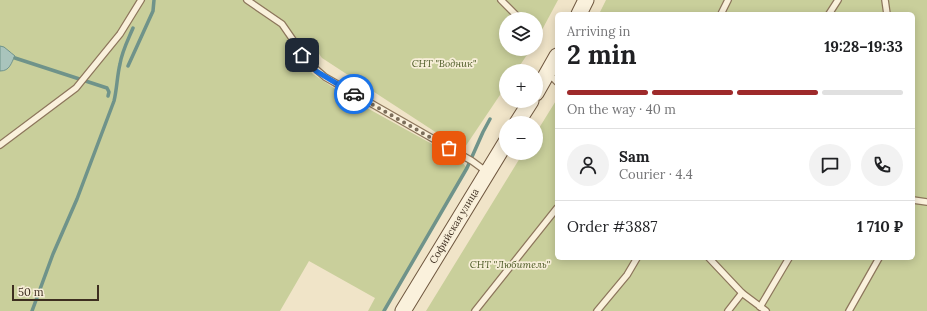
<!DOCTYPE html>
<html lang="en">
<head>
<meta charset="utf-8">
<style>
	:root { --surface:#fff; --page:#f2f2f2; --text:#202124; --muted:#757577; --line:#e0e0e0; --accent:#9e2a2b }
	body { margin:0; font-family:Lora,serif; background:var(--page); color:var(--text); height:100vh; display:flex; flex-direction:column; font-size:15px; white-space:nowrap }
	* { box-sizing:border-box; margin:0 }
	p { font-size:13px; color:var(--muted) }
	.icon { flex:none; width:22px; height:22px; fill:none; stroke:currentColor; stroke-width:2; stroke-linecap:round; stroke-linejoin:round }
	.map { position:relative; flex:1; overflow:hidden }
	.drawer { position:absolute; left:555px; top:12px; width:360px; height:248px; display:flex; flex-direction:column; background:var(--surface); border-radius:6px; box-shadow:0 2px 10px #0003 }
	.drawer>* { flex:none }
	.fabs { position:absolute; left:499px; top:12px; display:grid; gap:8px }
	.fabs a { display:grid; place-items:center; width:44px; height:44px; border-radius:50%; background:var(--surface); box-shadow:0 2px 10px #0003; font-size:20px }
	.scale { position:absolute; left:12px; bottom:10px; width:87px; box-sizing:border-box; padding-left:4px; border:2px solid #3d2e20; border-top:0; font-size:11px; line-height:14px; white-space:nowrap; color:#3d2e20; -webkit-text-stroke:3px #f7eed8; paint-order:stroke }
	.pin { position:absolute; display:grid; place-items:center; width:34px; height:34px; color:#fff; margin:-17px; border-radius:8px; box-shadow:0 2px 6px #0006 }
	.courier { position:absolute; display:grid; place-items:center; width:40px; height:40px; margin:-20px; border:3px solid #1a73e8; border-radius:50%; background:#fff; color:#222; box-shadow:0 1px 5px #0007 }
	.overview em { font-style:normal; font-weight:800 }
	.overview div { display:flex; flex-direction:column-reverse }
	.overview { display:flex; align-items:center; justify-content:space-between; height:68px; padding:0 12px }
	h1 { font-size:26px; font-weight:800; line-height:30px }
	.bar { display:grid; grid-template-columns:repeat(4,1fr); gap:6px 4px; align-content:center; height:48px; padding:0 12px }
	.bar i { height:5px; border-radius:3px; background:var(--line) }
	.bar .selected { background:var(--accent) }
	.bar p { grid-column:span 4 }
	.line { display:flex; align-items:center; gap:10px; padding:0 12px; border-top:1px solid var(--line) }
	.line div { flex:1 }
	.round { display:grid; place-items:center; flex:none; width:42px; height:42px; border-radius:21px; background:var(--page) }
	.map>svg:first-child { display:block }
	.green { fill:#c9cf9b }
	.water { fill:#a9c4bc; stroke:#6f938a }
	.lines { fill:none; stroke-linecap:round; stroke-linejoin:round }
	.stream { stroke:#6f938a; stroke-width:3.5 }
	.service-casing { stroke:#8d765c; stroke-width:8 }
	.secondary-casing { stroke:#6f573f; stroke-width:17 }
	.service { stroke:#faf1dc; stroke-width:5.5 }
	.secondary { stroke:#faf1dc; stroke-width:15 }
	.done { stroke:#7c6e5b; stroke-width:4; stroke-dasharray:0 7.2 }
	.route { stroke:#1a73e8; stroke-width:5 }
	.labels { text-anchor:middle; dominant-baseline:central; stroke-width:3.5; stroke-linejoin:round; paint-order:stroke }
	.park-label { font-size:10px; font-style:italic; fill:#4d5a26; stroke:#f7eed8 }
	.street-label { font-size:10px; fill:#3d2e20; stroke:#f7eed8 }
</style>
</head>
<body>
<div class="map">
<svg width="927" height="311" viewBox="0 0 927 311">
	<rect width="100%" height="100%" fill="#f0e4c8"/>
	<!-- green -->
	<g class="green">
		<path d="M0,0h558l-22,41v-22h-30v30h25l-15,22h-10v15l-43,64 -141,-92 -8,-11 -11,16 10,11 36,24 110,61 8,9 -83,143h-16l7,-13 -66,-37 -29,50h-280v-240c10,0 14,-9 12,-18l-12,-7z"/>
		<path d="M606,0h321v311h-501l97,-158h13v-20l21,-34v159h356v-244h-314z"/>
	</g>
	<!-- water -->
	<path class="water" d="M0,46l4,1 11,9c-4,7 -5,15 -15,15z"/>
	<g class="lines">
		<!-- stream -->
		<g class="stream">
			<path d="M15,58l92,30 2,4 -1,4"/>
			<path d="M128,66l25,-55 1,-11"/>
			<path d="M32,311l21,-57 24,-55 37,-98c3,-12 3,-25 6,-37 2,-13 8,-24 13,-36"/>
			<path d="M384,311l83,-143 16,-36 7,-13"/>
		</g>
		<defs>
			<g id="service">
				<path d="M247,0l35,24 27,39 16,14 147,84 15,11"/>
				<path d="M501,0l19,19"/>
				<path d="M885,0l2,14"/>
				<path d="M721,14l7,-14"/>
				<path d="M829,14l9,-14"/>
				<path d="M536,36l2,2"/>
				<path d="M548,73l9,9"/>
				<path d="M0,145l76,-57 44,-54 21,-34"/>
				<path d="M913,200l14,2"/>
				<path d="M709,258l33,35 24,18"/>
				<path d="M760,307l29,-49"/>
				<path d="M475,311l82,-103"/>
				<path d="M597,311l30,-36 10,-17"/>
				<path d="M728,311l14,-18"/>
				<path d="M849,311l30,-53"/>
			</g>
			<g id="secondary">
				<path d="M579,14l7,-14"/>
				<path d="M536,93l21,-37"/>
				<path d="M517,123l14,-22"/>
				<path d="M403,311l103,-169"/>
			</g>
		</defs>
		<!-- service casing -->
		<use href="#service" class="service-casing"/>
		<!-- secondary casing -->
		<use href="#secondary" class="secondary-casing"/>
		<!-- service -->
		<use href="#service" class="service"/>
		<!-- secondary -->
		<use href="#secondary" class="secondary"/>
	</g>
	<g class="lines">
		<!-- done -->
		<path class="done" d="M354,94l95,54"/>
		<!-- route -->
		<path class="route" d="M302,55l14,16 38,23"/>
	</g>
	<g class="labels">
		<!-- park labels -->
		<g class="park-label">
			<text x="444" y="63">СНТ "Водник"</text>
			<text x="510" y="264">СНТ "Любитель"</text>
		</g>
		<!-- street labels -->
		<g class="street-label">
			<text transform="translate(454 226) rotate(-59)">Софийская улица</text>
		</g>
	</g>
</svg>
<div class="fabs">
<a><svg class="icon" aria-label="layers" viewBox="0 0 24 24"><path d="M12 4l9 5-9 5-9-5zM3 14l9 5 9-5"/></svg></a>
<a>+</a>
<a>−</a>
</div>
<div class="scale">50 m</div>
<div class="pin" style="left:449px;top:148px;background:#ea580c"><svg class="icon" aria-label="bag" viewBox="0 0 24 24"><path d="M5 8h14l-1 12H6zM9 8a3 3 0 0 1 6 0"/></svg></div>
<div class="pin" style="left:302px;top:55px;background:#1f2937"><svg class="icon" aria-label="home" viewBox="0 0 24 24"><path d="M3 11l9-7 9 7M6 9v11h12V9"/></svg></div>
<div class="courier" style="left:354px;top:94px"><svg class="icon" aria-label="car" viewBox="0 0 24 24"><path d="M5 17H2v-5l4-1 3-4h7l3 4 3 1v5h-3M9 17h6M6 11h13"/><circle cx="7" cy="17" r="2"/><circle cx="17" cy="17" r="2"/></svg></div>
<section class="drawer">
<div class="overview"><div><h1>2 min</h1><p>Arriving in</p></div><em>19:28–19:33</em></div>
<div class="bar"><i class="selected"></i><i class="selected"></i><i class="selected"></i><i></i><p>On the way · 40 m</p></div>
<div class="line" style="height:72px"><a class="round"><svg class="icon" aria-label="person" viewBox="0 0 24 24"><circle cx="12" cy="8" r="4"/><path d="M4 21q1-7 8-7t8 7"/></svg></a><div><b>Sam</b><p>Courier · 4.4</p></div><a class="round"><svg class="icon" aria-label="chat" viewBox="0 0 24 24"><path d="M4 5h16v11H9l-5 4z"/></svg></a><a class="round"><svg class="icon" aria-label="phone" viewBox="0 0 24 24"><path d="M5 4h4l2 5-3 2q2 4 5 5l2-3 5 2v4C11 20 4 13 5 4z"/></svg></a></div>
<div class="line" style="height:52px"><div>Order #3887</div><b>1 710 ₽</b></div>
</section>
</div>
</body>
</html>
